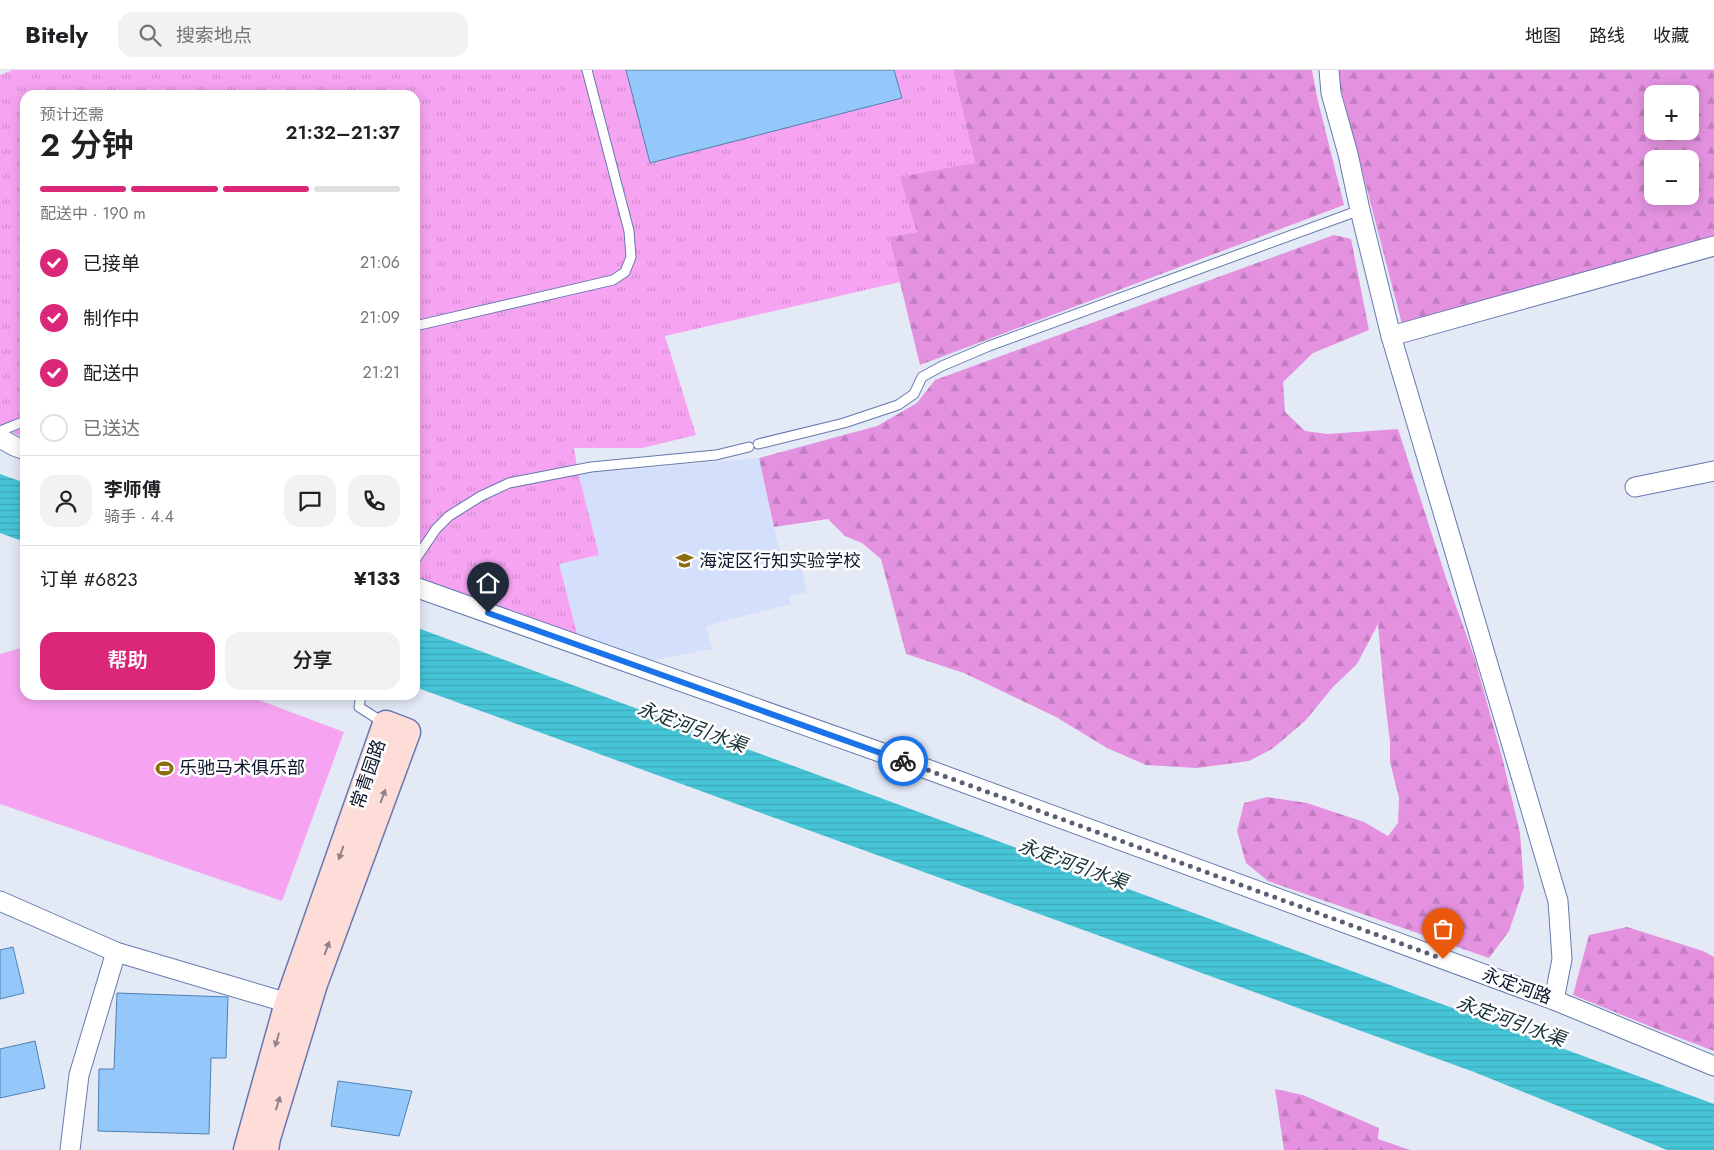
<!DOCTYPE html>
<html lang="zh">
<head>
<meta charset="utf-8">
<style>
	:root { --surface:#fff; --page:#f2f2f2; --text:#202124; --muted:#757577; --line:#e0e0e0; --accent:#db2777 }
	body { margin:0; font-family:Jost,"Noto Sans SC",sans-serif; background:var(--page); color:var(--text); height:100vh; display:flex; flex-direction:column; font-size:19px; white-space:nowrap }
	* { box-sizing:border-box; margin:0 }
	p { font-size:16px; color:var(--muted) }
	.icon { flex:none; width:28px; height:28px; fill:none; stroke:currentColor; stroke-width:2; stroke-linecap:round; stroke-linejoin:round }
	.map { position:relative; flex:1; overflow:hidden }
	.panel { position:absolute; left:20px; top:20px; width:400px; height:610px; display:flex; flex-direction:column; background:var(--surface); border-radius:15px; box-shadow:0 2px 12px #0003 }
	.panel>* { flex:none }
	.buttons { position:absolute; left:1644px; top:15px; display:grid; gap:10px }
	.buttons a { display:grid; place-items:center; width:55px; height:55px; border-radius:10px; background:var(--surface); box-shadow:0 2px 12px #0003; font-size:25px }
	.pin { position:absolute; display:grid; place-items:center; width:42px; height:42px; color:#fff; margin:-51px -21px; border-radius:50% 50% 50% 0; rotate:-45deg; box-shadow:0 0 5px #0007 }
	.pin .icon { rotate:45deg }
	.courier { position:absolute; display:grid; place-items:center; width:50px; height:50px; margin:-25px; border:4px solid #1a73e8; border-radius:50%; background:#fff; color:#222; box-shadow:0 1px 6px #0007 }
	.summary em { font-style:normal; font-weight:600 }
	.summary div { display:flex; flex-direction:column-reverse }
	.summary { display:flex; align-items:center; justify-content:space-between; height:85px; padding:0 20px }
	h1 { font-size:32px; font-weight:600; line-height:38px }
	.bar { display:grid; grid-template-columns:repeat(4,1fr); gap:8px 5px; align-content:center; height:60px; padding:0 20px }
	.bar i { height:6px; border-radius:4px; background:var(--line) }
	.bar .selected { background:var(--accent) }
	.bar p { grid-column:span 4 }
	.line { display:flex; align-items:center; gap:12px; padding:0 20px; border-top:1px solid var(--line) }
	.line div { flex:1 }
	.round { display:grid; place-items:center; flex:none; width:52px; height:52px; border-radius:15px; background:var(--page) }
	ol { padding:0 20px; list-style:none }
	li { display:flex; align-items:center; gap:15px; height:55px }
	li p { margin-inline-start:auto }
	li .icon { padding:5px; border-radius:50%; background:var(--accent); color:#fff; stroke-width:4 }
	li:last-child { color:var(--muted) }
	li i { width:28px; height:28px; border:2px solid var(--line); border-radius:50% }
	.primary-button { display:flex; gap:10px; margin-top:auto; padding:10px 20px }
	.primary-button a { flex:1; height:58px; border-radius:15px; background:var(--accent); color:#fff; font-size:20px; font-weight:600; line-height:58px; text-align:center }
	.primary-button a+a { background:var(--page); color:var(--text) }
	header { display:flex; align-items:center; gap:30px; box-sizing:border-box; height:70px; padding:0 25px; background:var(--surface); border-bottom:1px solid var(--line) }
	header strong { font-size:24px }
	nav { display:flex; gap:28px; margin-inline-start:auto; font-size:18px }
	.search { width:350px; height:45px; background:var(--page); display:flex; align-items:center; gap:12px; box-sizing:border-box; padding:0 18px; border-radius:15px; color:var(--muted); font-size:19px }
	.map>svg:first-child { display:block }
	.built { fill:#d4dffb }
	.grass { fill:url(#grass-tufts) }
	.forest { fill:url(#forest-firs); fill-rule:evenodd }
	.pitch { fill:#f6a4f1 }
	.water { fill:url(#water-rules) }
	.building { fill:#95c8fa; stroke:#4f80ae }
	.lines { fill:none; stroke-linecap:round; stroke-linejoin:round }
	.lane-casing { stroke:#6579b0; stroke-width:11 }
	.street-casing { stroke:#6579b0; stroke-width:21 }
	.secondary-casing { stroke:#6579b0; stroke-width:29 }
	.lane { stroke:#fff; stroke-width:9 }
	.street { stroke:#fff; stroke-width:19 }
	.secondary { stroke:#fedcd7; stroke-width:26 }
	.oneway { fill:#92838a }
	.done { stroke:#5a6073; stroke-width:5; stroke-dasharray:0 9 }
	.route { stroke:#1a73e8; stroke-width:6 }
	.labels { text-anchor:middle; dominant-baseline:central; stroke-width:5; stroke-linejoin:round; paint-order:stroke }
	.poi-label { font-size:18px; fill:#0f162c; stroke:#fff; text-anchor:start }
	.street-label { font-size:18px; fill:#0f162c; stroke:#fff }
	.water-label { font-size:19px; font-style:italic; fill:#163135; stroke:#fff }
</style>
</head>
<body>
<header>
<strong>Bitely</strong>
<div class="search"><svg class="icon" aria-label="search" viewBox="0 0 24 24"><circle cx="10" cy="10" r="6"/><path d="M15 15l6 6"/></svg>搜索地点</div>
<nav><a>地图</a><a>路线</a><a>收藏</a></nav>
</header>
<div class="map">
<svg width="1714" height="1080" viewBox="0 0 1714 1080">
	<defs>
		<pattern id="grass-tufts" width="24" height="20" patternUnits="userSpaceOnUse" patternTransform="scale(1.25)"><rect width="24" height="20" fill="#f6a4f1"/><path d="M3 7l-1-3M5 7V3M7 7l1-3M15 17l-1-3M17 17v-4M19 17l1-3" fill="none" stroke="#d28ccf"/></pattern>
		<pattern id="forest-firs" width="22" height="20" patternUnits="userSpaceOnUse" patternTransform="scale(1.25)"><rect width="22" height="20" fill="#e492e0"/><path d="M5 1l3.5 6h-7zM16 11l3.5 6h-7z" fill="#c27dc0"/></pattern>
		<pattern id="water-rules" width="6" height="5" patternUnits="userSpaceOnUse" patternTransform="scale(1.25)"><rect width="6" height="5" fill="#46c5d7"/><path d="M0 2.5h6" fill="none" stroke="#3ca8b9"/></pattern>
	</defs>
	<rect width="100%" height="100%" fill="#e4e9f6"/>
	<!-- built -->
	<path class="built" d="M759,388l15,69 8,31 17,-2 8,36 -18,4 1,8 -84,22 6,23 -74,14 -59,-22 -20,-77 40,-9 -21,-83 45,-2z"/>
	<!-- grass -->
	<path class="grass" d="M13,0h940l22,93 -58,69 -28,5 11,45 -235,54 31,99 -54,13h-68l4,24 21,83 -40,9 20,77 -164,-62v-484h-390v343l-10,-4 -15,-9v-350z"/>
	<!-- forest -->
	<g class="forest">
		<path d="M953,0h359l5,27 27,108 -424,160 -31,-128 28,-5 -17,-55 75,-14z"/>
		<path d="M1336,0h378v166l-312,88zM1652,24h38v37h-38zM1652,89h38v37h-38z"/>
		<path d="M1334,165l17,4 18,91 -56,23 -30,29 2,30 20,19 23,3 70,-5 50,155 26,72 28,101 18,76 4,54 -15,44 -20,27 -221,-77 -22,-18 -9,-32 7,-28 23,-6 40,6 57,19 24,14 10,-13 1,-25 -9,-36v-20l-6,-49 -6,-69 -21,40 -24,23 -28,34 -33,28 -23,12 -52,7 -51,-3 -39,-17 -51,-31 -92,-44 -58,-19 -25,-95 -19,-16 -17,-7 -17,-17 -54,8 -15,-69 118,-32 40,-23 18,-23z"/>
		<path d="M1627,857l76,24 11,6v94l-55,-21 -86,-35 16,-60z"/>
		<path d="M1275,1019l28,6 76,33 -1,11 32,11h-126z"/>
	</g>
	<!-- pitch -->
	<path class="pitch" d="M25,559v66h220l99,37 -62,169 -282,-97v-150l21,-6z"/>
	<!-- water -->
	<g class="water">
		<path d="M0,404l25,9v59l-25,-9z"/>
		<path d="M415,557l1299,477v46h-47l-193,-78 -1059,-385z"/>
	</g>
	<!-- building -->
	<g class="building">
		<path d="M626,0h268l8,28 -252,65z"/>
		<path d="M13,877l11,46 -24,6v-49z"/>
		<path d="M117,923l111,4 -2,61h-15l-2,76 -111,-3 1,-62h15z"/>
		<path d="M35,971l10,47 -45,10v-49z"/>
		<path d="M338,1011l74,10 -13,45 -68,-10z"/>
	</g>
	<g class="lines">
		<defs>
			<g id="lane">
				<path d="M415,256l198,-46 12,-8 6,-15 -2,-26 -42,-161"/>
				<path d="M0,361l25,-10"/>
				<path d="M758,374l86,-21 54,-18 16,-11 8,-17 20,-11 47,-20 371,-136"/>
				<path d="M415,490l21,-31 13,-13 32,-20 28,-13 82,-16 125,-12 33,-8"/>
				<path d="M361,625l-2,12 25,16"/>
			</g>
			<g id="street">
				<path d="M1329,0l2,23 17,61 12,56 31,126 167,565 4,58 -8,41"/>
				<path d="M1391,266l323,-90"/>
				<path d="M0,368l14,8 11,4"/>
				<path d="M1635,417l79,-16"/>
				<path d="M415,517l490,174 649,239 160,66"/>
				<path d="M0,831l116,51 172,51"/>
				<path d="M70,1080l9,-75 37,-123"/>
			</g>
			<path id="secondary" d="M247,1080l41,-147 98,-279 21,8 -93,252 -47,154 -2,12"/>
		</defs>
		<!-- lane casing -->
		<use href="#lane" class="lane-casing"/>
		<!-- street casing -->
		<use href="#street" class="street-casing"/>
		<!-- secondary casing -->
		<use href="#secondary" class="secondary-casing"/>
		<!-- lane -->
		<use href="#lane" class="lane"/>
		<!-- street -->
		<use href="#street" class="street"/>
		<!-- secondary -->
		<use href="#secondary" class="secondary"/>
	</g>
	<!-- one-way arrows -->
	<defs><path id="oneway-solid" d="M-6-.8H1V-3.2L6.5 0L1 3.2V.8H-6Z" transform="scale(1.25)"/></defs>
	<g class="oneway">
		<use href="#oneway-solid" transform="translate(383 726) rotate(-70)"/>
		<use href="#oneway-solid" transform="translate(341 783) rotate(109)"/>
		<use href="#oneway-solid" transform="translate(327 878) rotate(-70)"/>
		<use href="#oneway-solid" transform="translate(277 970) rotate(106)"/>
		<use href="#oneway-solid" transform="translate(278 1033) rotate(-73)"/>
	</g>
	<g class="lines">
		<!-- done -->
		<path class="done" d="M903,691l540,198"/>
		<!-- route -->
		<path class="route" d="M488,543l415,148"/>
	</g>
	<!-- icons -->
	<defs>
		<symbol id="school-bare" viewBox="-9 -9 18 18"><path d="M0-5L7-2L0 1L-7-2ZM-4 1L0 2.5L4 1V4Q0 6-4 4Z" fill="#8c6e10" stroke="#fff" stroke-width="2.5" paint-order="stroke"/></symbol>
		<symbol id="stadium-bare" viewBox="-9 -9 18 18"><path d="M0-5a6.5 5 0 1 0 0 10a6.5 5 0 1 0 0-10ZM-3.5-1.8h7v3.6h-7Z" fill="#8c6e10" stroke="#fff" stroke-width="2.5" paint-order="stroke"/></symbol>
	</defs>
	<g fill-rule="evenodd">
		<use href="#school-bare" x="672" y="478" width="25" height="25"/>
		<use href="#stadium-bare" x="152" y="686" width="25" height="25"/>
	</g>
	<g class="labels">
		<!-- poi labels -->
		<g class="poi-label">
			<text x="699" y="491">海淀区行知实验学校</text>
			<text x="179" y="698">乐驰马术俱乐部</text>
		</g>
		<!-- street labels -->
		<g class="street-label">
			<text transform="translate(368 704) rotate(-71)">常青园路</text>
			<text transform="translate(1517 916) rotate(20)">永定河路</text>
		</g>
		<!-- water labels -->
		<g class="water-label">
			<text transform="translate(692 657) rotate(20)">永定河引水渠</text>
			<text transform="translate(1073 794) rotate(20)">永定河引水渠</text>
			<text transform="translate(1511 951) rotate(20)">永定河引水渠</text>
		</g>
	</g>
</svg>
<div class="buttons">
<a>+</a>
<a>−</a>
</div>
<div class="pin" style="left:1443px;top:889px;background:#ea580c"><svg class="icon" aria-label="bag" viewBox="0 0 24 24"><path d="M5 8h14l-1 12H6zM9 8a3 3 0 0 1 6 0"/></svg></div>
<div class="pin" style="left:488px;top:543px;background:#1f2937"><svg class="icon" aria-label="home" viewBox="0 0 24 24"><path d="M3 11l9-7 9 7M6 9v11h12V9"/></svg></div>
<div class="courier" style="left:903px;top:691px"><svg class="icon" aria-label="bike" viewBox="0 0 24 24"><circle cx="6" cy="16" r="4"/><circle cx="18" cy="16" r="4"/><path d="M6 16l4-8h5l3 8M10 8l3 8H6M13 5h3"/></svg></div>
<section class="panel">
<div class="summary"><div><h1>2 分钟</h1><p>预计还需</p></div><em>21:32–21:37</em></div>
<div class="bar"><i class="selected"></i><i class="selected"></i><i class="selected"></i><i></i><p>配送中 · 190 m</p></div>
<ol>
<li><svg class="icon" aria-label="check" viewBox="0 0 24 24"><path d="M5 12l5 5 9-10"/></svg>已接单<p>21:06</p></li>
<li><svg class="icon" aria-label="check" viewBox="0 0 24 24"><path d="M5 12l5 5 9-10"/></svg>制作中<p>21:09</p></li>
<li><svg class="icon" aria-label="check" viewBox="0 0 24 24"><path d="M5 12l5 5 9-10"/></svg>配送中<p>21:21</p></li>
<li><i></i>已送达</li>
</ol>
<div class="line" style="height:90px"><a class="round"><svg class="icon" aria-label="person" viewBox="0 0 24 24"><circle cx="12" cy="8" r="4"/><path d="M4 21q1-7 8-7t8 7"/></svg></a><div><b>李师傅</b><p>骑手 · 4.4</p></div><a class="round"><svg class="icon" aria-label="chat" viewBox="0 0 24 24"><path d="M4 5h16v11H9l-5 4z"/></svg></a><a class="round"><svg class="icon" aria-label="phone" viewBox="0 0 24 24"><path d="M5 4h4l2 5-3 2q2 4 5 5l2-3 5 2v4C11 20 4 13 5 4z"/></svg></a></div>
<div class="line" style="height:65px"><div>订单 #6823</div><b>¥133</b></div>
<div class="primary-button"><a>帮助</a><a>分享</a></div>
</section>
</div>
</body>
</html>
